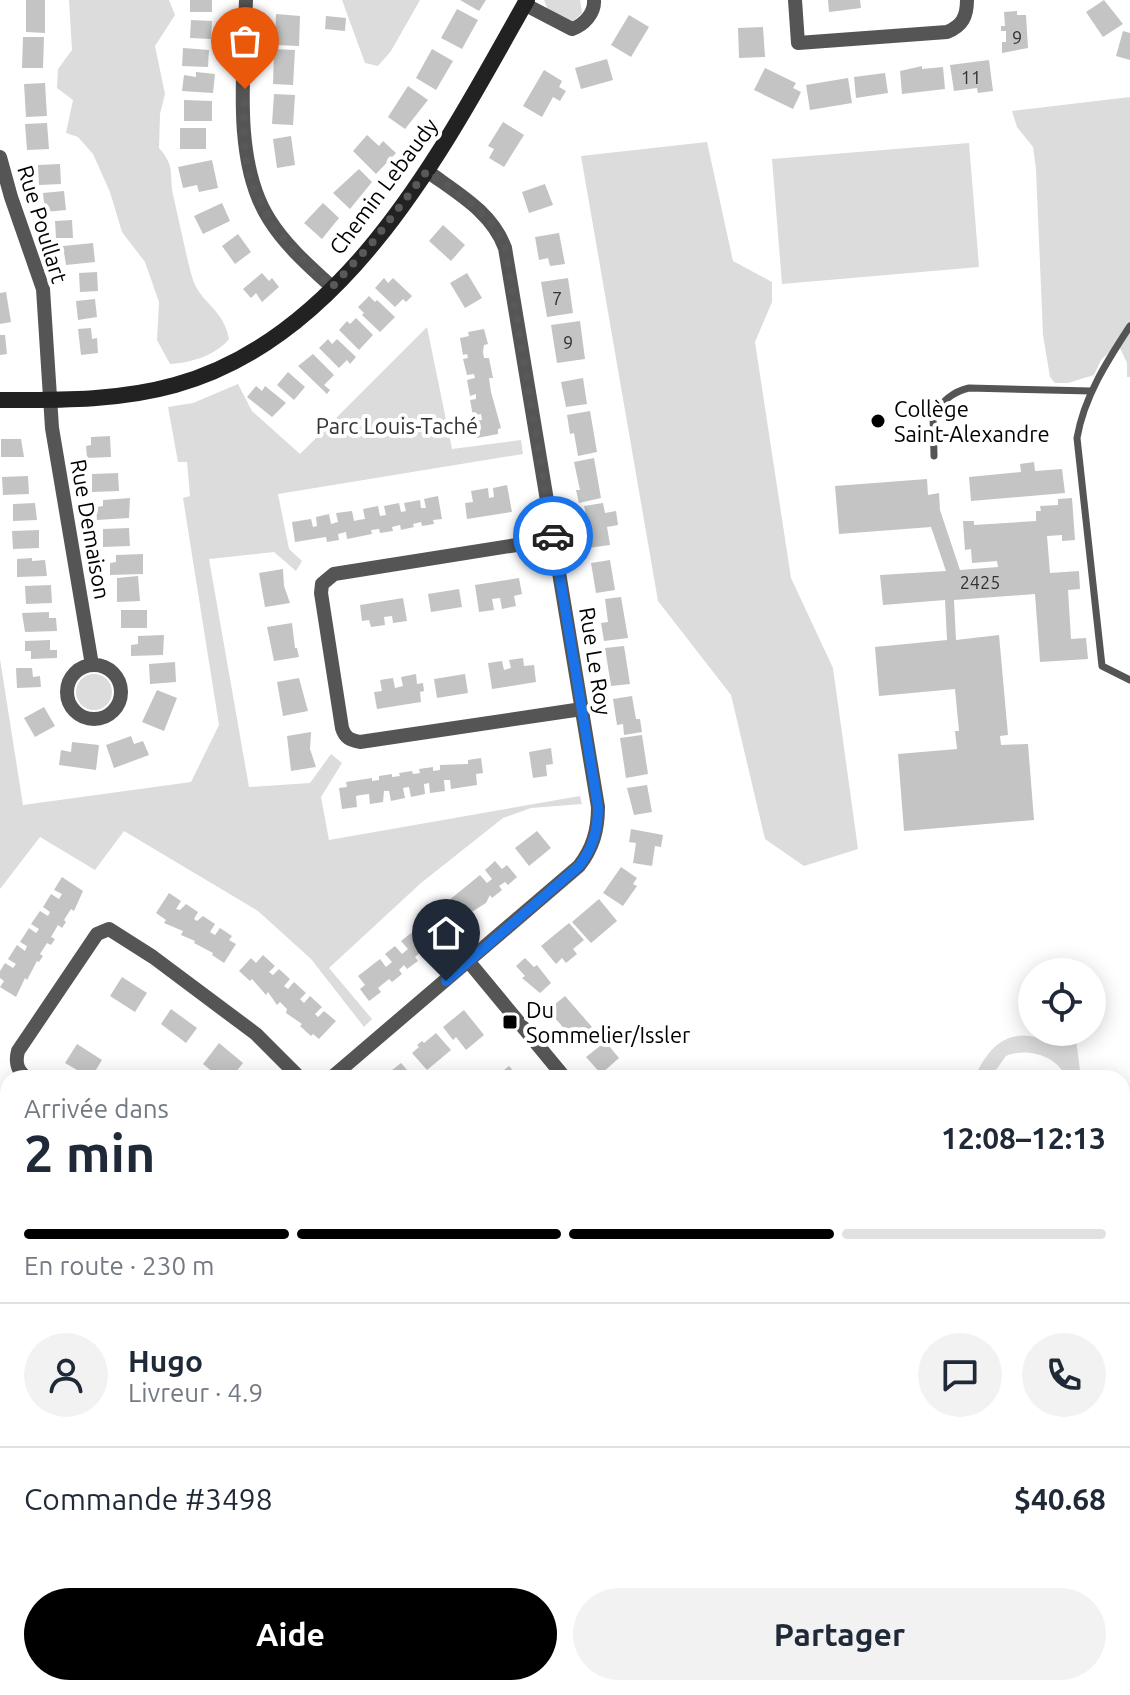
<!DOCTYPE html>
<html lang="fr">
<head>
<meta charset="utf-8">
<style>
	:root { --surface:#fff; --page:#f2f2f3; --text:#1f2937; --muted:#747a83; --line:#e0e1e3; --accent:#000 }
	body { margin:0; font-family:Ubuntu,sans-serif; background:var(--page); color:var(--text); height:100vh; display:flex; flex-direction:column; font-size:30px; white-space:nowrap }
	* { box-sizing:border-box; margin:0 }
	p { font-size:26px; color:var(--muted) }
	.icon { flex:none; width:44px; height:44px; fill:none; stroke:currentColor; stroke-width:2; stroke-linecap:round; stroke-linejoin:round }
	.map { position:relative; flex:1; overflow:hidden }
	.drawer { position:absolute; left:0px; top:1070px; width:1130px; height:626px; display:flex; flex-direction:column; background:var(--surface); border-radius:24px 24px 0 0; box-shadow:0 4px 20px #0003 }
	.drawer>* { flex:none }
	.fabs { position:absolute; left:1018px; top:958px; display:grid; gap:16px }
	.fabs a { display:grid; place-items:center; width:88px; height:88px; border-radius:50%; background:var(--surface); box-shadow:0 4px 20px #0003; font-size:40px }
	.pin { position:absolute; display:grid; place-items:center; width:68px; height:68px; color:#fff; margin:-82px -34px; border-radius:50% 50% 50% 0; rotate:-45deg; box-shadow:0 0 8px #0007 }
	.pin .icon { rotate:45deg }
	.courier { position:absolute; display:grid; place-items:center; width:80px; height:80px; margin:-40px; border:6px solid #1a73e8; border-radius:50%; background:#fff; color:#222; box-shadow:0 2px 10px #0007 }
	.summary em { font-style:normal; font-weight:600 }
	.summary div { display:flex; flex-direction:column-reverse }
	.summary { display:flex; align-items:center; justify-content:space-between; height:136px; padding:0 24px }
	h1 { font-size:52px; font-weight:600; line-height:60px }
	.bar { display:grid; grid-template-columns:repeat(4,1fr); gap:12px 8px; align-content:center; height:96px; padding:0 24px }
	.bar i { height:10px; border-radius:6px; background:var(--line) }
	.bar .selected { background:var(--accent) }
	.bar p { grid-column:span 4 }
	.line { display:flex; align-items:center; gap:20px; padding:0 24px; border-top:2px solid var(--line) }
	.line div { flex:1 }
	.round { display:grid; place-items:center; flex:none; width:84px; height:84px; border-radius:42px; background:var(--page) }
	.cta { display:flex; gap:16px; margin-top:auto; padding:16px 24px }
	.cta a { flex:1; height:92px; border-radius:48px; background:var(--accent); color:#fff; font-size:32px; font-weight:600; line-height:92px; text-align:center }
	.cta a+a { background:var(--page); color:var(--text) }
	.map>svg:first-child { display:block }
	.green { fill:#dcdcdc }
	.building { fill:#c4c4c4 }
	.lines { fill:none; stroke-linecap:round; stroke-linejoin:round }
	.lane { stroke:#555; stroke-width:7 }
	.street { stroke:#555; stroke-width:14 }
	.secondary { stroke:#222; stroke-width:16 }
	.done { stroke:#595959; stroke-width:8; stroke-dasharray:0 14.4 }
	.route { stroke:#1a73e8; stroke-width:10 }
	.poi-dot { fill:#000; stroke:#fff; stroke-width:3 }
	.labels { text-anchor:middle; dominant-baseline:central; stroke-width:8; stroke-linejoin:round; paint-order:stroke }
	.number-label { font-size:18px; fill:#313131 }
	.street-label { font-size:22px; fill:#000; stroke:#fff }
	.poi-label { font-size:22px; fill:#000; stroke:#fff; text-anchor:start }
	.park-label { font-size:22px; fill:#333; stroke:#fff }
</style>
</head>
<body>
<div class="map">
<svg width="1130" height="1695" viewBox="0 0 1130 1695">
	<rect width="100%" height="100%" fill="#fff"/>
	<!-- green -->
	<g class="green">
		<path d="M69,0h100l6,15 -20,31 10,48 -5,20 -1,34c18,20 9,28 15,51 6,26 11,52 18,78 8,27 31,30 37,62 -13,16 -38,24 -59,25l-13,-24 2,-38 -14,-40 -23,-30 -12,-40 -17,-38 -15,-17 -12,-4 7,-33 -16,-12 1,-19 14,-19z"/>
		<path d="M342,0h78l-29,51 -13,15 -13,-3z"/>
		<path d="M544,0h36l2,13 -10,9 -24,-12z"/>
		<path d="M1130,97v280h-3v-14l-9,-19 -17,16 -7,15 -26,8h-13l-5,-6 -7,-42 -7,-166 -3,-22 -16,-20 -5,-16z"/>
		<path d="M707,142l26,119 39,21v20l-17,40 36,236 42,90 25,181 -54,17 -39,-27 -34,-144 -73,-94 -77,-445z"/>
		<path d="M969,143l10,124 -197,17 -10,-125z"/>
		<path d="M427,327l25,122 69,-9 2,14 -245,40 11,55 13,12 -6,10 -22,-19 -65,7 40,228 61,-4 21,-29 11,9 -21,34 8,43 251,-44 2,8 -51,4 -28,10 -82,65 -92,85 43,51 -8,8 -53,-68 -53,-48 -134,-80 -29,39 -55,-33 -40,52v-230l23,146 168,-23 28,-57 -36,-227 7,-2 -3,-34h-9l-10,-55 25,-4 45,-19 14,27 48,43z"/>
		<circle cx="94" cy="692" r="18"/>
		<path d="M1060,1032h15l6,46h-15c-8,-22 -39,-31 -60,-22l-16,22h-16c21,-44 43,-52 87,-32z"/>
		<path d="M1130,1134v159l-8,6v-153z"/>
		<path d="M0,1280l8,6v402h266l11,7h-285z"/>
	</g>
	<!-- building -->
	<g class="building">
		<path d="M26,0h19v33l-19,-1z"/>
		<rect x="190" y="0" width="22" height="12"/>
		<path d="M460,0h26l-7,11z"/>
		<path d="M828,0h32l1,8 -32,4z"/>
		<path d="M1104,0l19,24 -20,13 -17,-25z"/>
		<path d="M457,9l21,11 -16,29 -21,-11z"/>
		<path d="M1017,11v4h9l2,33 -26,5v-11h4v-11h-5v-5h4l-1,-14z"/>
		<path d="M276,14l24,2 -1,30 -24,-1z"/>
		<path d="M629,15l20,12 -18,30 -20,-12z"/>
		<path d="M326,16l20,2 -1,13 -20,-2z"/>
		<path d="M191,20l21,1 -1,18 -21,-1z"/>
		<path d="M763,27l2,30 -26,1 -1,-30z"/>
		<path d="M1123,31l7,2v27l-14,-4z"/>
		<path d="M23,37h21l-1,31h-21z"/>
		<path d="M183,48l26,2 -1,17 -26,-1z"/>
		<path d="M274,49l21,1 -2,35 -20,-1z"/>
		<path d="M432,49l21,12 -17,29 -20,-12z"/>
		<path d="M607,59l6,21 -32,9 -6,-21z"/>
		<path d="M989,60l4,31 -15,2 -1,-5 -23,3 -4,-26z"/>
		<path d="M922,66v3l21,-2 2,22 -43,5 -2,-23z"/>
		<path d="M765,68l31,15 -3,5 8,4 -8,17 -39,-19z"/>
		<path d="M544,70l18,11 -3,6 7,4 -6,10 -7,-4 -11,20 -19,-11z"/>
		<path d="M196,72l19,2 -2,19 -31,-2 2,-16 12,2z"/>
		<path d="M885,73l3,20 -32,5 -2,-21z"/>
		<path d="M848,78l4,25 -42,7 -4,-25z"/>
		<path d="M45,83l2,33 -21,1 -2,-33z"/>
		<path d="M408,86l20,14 -23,29 -17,-12z"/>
		<path d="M274,94l21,1 -2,30 -21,-1z"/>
		<path d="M184,100l28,1v20h-28z"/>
		<path d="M503,122l21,13 -20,32 -15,-9 5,-9 -6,-3z"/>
		<path d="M47,123l2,26 -22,1 -2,-26z"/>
		<rect x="180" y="128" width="26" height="21"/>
		<path d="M367,135l12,11 4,-5 13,12 -20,21 -23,-23z"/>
		<path d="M291,136l4,29 -18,3 -4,-29z"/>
		<path d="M212,160l6,28 -19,4 -2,-7 -14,3 -5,-21z"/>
		<path d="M60,164l1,20 -22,1 -1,-20z"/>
		<path d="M359,169l13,13 -22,27 -17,-16z"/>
		<path d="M545,184l8,21 -24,8 -7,-21z"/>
		<path d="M64,191l2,19 -21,2 -2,-19z"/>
		<path d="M222,203l8,18 -27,13 -9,-18z"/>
		<path d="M323,203l16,15 -17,21 -18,-16z"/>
		<path d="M72,220l1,18h-17l-1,-17z"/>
		<path d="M443,225l22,20 -14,16 -22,-20z"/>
		<path d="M559,233l6,31 -15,2 -2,-8 -9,2 -4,-23z"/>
		<path d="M238,234l13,18 -16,12 -13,-18z"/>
		<path d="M93,243l2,19 -29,3 -3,-19z"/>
		<path d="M97,272l1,19 -18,1 -1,-19z"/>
		<path d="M262,273l7,8 3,-3 7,9 -17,15 -6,-9 -5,5 -8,-9z"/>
		<path d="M467,273l15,25 -17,10 -15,-25z"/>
		<path d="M384,278l4,5 5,-5 19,18 -6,6 -3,-3 -8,8 -20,-19z"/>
		<path d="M568,278l5,35 -26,4 -6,-35z"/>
		<path d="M6,292l5,30 -11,2v-31z"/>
		<path d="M369,296l6,6 2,-2 18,17 -15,15 -18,-17 2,-2 -6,-6z"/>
		<path d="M95,299l2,18 -19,3 -2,-19z"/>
		<path d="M356,318l17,17 -14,15 -20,-20 8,-9 3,3z"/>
		<path d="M580,321l5,38 -28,4 -6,-38z"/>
		<path d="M91,328l1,11 5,-1 1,15 -17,2 -3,-26z"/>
		<path d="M484,329l4,15 -4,1 -1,7 1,6h5l4,20h-4l2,14 10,36 -3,1v5l-21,4 -4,-17 9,-1 -1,-6 -8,2 -3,-16 6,-1v-5l-6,2 -3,-16 8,-2 -1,-4 -7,1 -4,-16 5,-1 -1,-4 -4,1 -3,-17 9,-2 -1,-4z"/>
		<path d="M0,335h5l2,19 -7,1z"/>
		<path d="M328,339l4,5 5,-5 19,18 -6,7 -3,-4 -8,8 -20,-20z"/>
		<path d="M313,354l21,21 -10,10 6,5 -3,4 -29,-28z"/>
		<path d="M288,372l17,15 -11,13 -17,-15z"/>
		<path d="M583,378l4,26 -21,3 -5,-25z"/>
		<path d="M256,386l6,5 3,-5 21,17 -14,14 -25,-20z"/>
		<path d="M590,411l7,41 -19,4 -4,-23 -4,1 -3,-19z"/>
		<path d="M110,436l1,21 -24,1 -1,-12 5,-1v-8z"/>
		<path d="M1,439h20l3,18h-23z"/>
		<path d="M594,458l7,40 -22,5 -3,-13h4l-6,-28z"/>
		<path d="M1034,462l1,9 27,-2 3,24 -94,8 -2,-24 52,-5 -1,-8z"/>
		<path d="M118,473l1,18 -27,1v-18z"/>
		<path d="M28,476l1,18 -26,1 -1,-18z"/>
		<path d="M927,479l1,16 11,-2 1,17 20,60 38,-3 -1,-6 -25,2 -1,-14 -6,1 -2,-29h11v4l62,-4v-10h5l-1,-5 18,-1v-6l14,-1 3,42 -13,1v-6l-15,1 3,37 29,-2 1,18 -12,1 3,49 15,-1 2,21 -48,3 -5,-68 -81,6 2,40 43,-5 9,100 -8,1 1,9 27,-1 6,76 -130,11 -6,-77 59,-5 -2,-18h4l-4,-42 -76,7 -4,-49 72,-7 -2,-40 -62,5 -3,-30 66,-4 -15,-44 -92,7 -4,-48z"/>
		<path d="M507,485l5,27 -45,7 -2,-16 8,-1 -2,-11 17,-3 1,10 5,-1 -1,-9z"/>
		<path d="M438,496l4,23 -9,1 1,4 -12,2 -1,-4 -8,2 1,3 -13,3 -1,-5 -8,2 1,4 -13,2 -1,-4 -8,1 1,4 -25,5 -1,-7 -8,2 1,6 -12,2 -1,-5 -31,5 -3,-20 19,-3 2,8 4,-1 -1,-9 13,-3 2,10 7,-2 -2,-9 16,-2 2,10 4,-1 7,-1 -2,-10 15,-3 2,10 6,-1 -2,-9 15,-3 2,9 5,-1 -2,-8 16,-3 1,8h5l-2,-9z"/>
		<path d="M130,498l-1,20 -32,2 -1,-13 7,-1v-6z"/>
		<path d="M35,503l2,17 -24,1v-17z"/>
		<path d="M603,503l2,10 11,-2 2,14 -11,2 3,18 -22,3 -5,-32 3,-1 -2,-9z"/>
		<path d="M129,528l1,18 -27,1v-18z"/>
		<path d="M39,530v18l-26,1 -1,-18z"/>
		<path d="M143,554v20l-33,1v-12l6,-1v-7z"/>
		<path d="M32,558v3l13,-1 2,16 -30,1v-18z"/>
		<path d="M610,560l5,30 -19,3 -5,-30z"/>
		<path d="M283,569l1,17 6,17 -25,4 -6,-34z"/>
		<path d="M138,576l2,25 -23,1v-24z"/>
		<path d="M519,578l3,16 -8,2 2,10 -14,3 -2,-11 -8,1 2,11 -15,2 -4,-27z"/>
		<path d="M51,585l1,18 -26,1 -1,-18z"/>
		<path d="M459,589l3,18 -31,5 -3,-18z"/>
		<path d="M621,597l7,41 -24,3 -3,-18 7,-1 -3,-23z"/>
		<path d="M403,598l4,23 -14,2 -1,-7 -8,1 1,8 -14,2 -2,-7 -7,1 -2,-16z"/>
		<rect x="121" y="610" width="26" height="18"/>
		<path d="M49,612v6h7l1,13 -32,1 -3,-19z"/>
		<path d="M292,623l3,25h2l2,9 -25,4 -7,-34z"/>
		<path d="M164,635l-1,20 -32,1v-11l7,-1v-8z"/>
		<path d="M50,640v10h7v8l-26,1v-8h-6v-10z"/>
		<path d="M624,646l6,38 -19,2 -6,-38z"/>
		<path d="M523,658l1,8 10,-1 2,17 -44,7 -4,-26 14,-2 2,9 7,-2 -2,-8z"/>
		<path d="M175,662l1,20 -26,2 -1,-20z"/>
		<path d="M16,668h16l1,9 7,-1 1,11 -24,1z"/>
		<path d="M416,674l1,10 6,-1 1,8 -4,1 1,10 -44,7 -3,-17 8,-1 -2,-11 13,-2 2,10 8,-2 -2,-9z"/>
		<path d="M465,674l3,19 -31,5 -3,-19z"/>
		<path d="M299,678l9,33 -25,5 -6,-34z"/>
		<path d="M157,690l20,8 -13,33 -22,-9z"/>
		<path d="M632,696l4,23h4l2,13 -18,3 -1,-11 -6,1 -4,-26z"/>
		<path d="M44,707l11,19 -20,11 -11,-19z"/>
		<path d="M311,732l-1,17 6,18 -25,4 -4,-35z"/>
		<path d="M642,735l6,39 -22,4 -6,-40z"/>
		<path d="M131,736l3,8 9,-3 6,14 -35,13 -8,-23z"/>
		<path d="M72,742l27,3 -3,25 -37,-5 2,-15 10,2z"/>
		<path d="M551,748l2,16 -7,1 1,11 -14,2 -4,-26z"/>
		<path d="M481,758l2,15 -7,1 1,11 -26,4 -1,-9h-6l1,11 -15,2 -1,-10 -5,1 1,10 -14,3 -2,-10 -6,1 2,10 -14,3 -2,-10h-5l-1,11 -13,2 -1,-10 -8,1 -5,1 1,11 -15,2 -3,-21 8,-1 -1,-5 26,-4v3l7,-1v-4l13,-2v3l8,-1 -1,-3 13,-2 1,3 7,-1 -1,-4 14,-2v4l7,-1v-5l28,-1v-4z"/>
		<path d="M647,785l5,27 -18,3 -7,-27z"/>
		<path d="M631,829l32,6 -2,12 -6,-1 -3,20 -19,-3 3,-20 -7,-1z"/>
		<path d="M537,831l14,17 -22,18 -14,-18z"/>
		<path d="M495,861l7,8 5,-4 10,12 -9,8 -3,-3 -6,4 3,4 -10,8 -2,-3 -4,8 -24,15 3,4 -11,8 -10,-12 6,-5 -7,-8 37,-30 7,8 5,-4 -7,-9z"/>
		<path d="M621,867l16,11 -4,6 4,2 -14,20 -20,-13z"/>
		<path d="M62,877l21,14 -9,20 -3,-2 -7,11 2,2 -4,6 -4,-3 -7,12 4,2 -4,6 -4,-2 -7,11 3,2 -4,6 -2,-1 -10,19 -2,-2 -9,19 -16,-10 4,-6 -4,-3v-7l5,-8 8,5 3,-4 -8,-5 9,-14 8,6 2,-5 -7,-4 9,-14 7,5 3,-4 -8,-5 9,-13 8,5 2,-4 -7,-5 8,-13 8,5 3,-5 -8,-4z"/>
		<path d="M169,893l12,8 -5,8 4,1 6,-6 12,8 -4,7 3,2 6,-5 12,8 -5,8 5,3 5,-7 12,8 -3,4 7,4 -12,19 -12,-8 1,-2 -19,-10 1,-2 -14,-6 2,-4 -19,-8 2,-3 -10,-7z"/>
		<path d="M599,899l18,22 -26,22 -19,-21z"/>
		<path d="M569,923l15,17 -11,9 4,5 -11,9 -4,-5 -6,6 -15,-18z"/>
		<path d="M411,933l6,7 6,-5 10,13 -10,8 -2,-4 -6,5 3,4 -11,8 -3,-4 -5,5 3,4 -10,8 -3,-3 -11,9 3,4 -12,9 -9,-12 5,-4 -7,-9 22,-17 6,8 6,-5 -7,-8 10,-8 7,8 6,-5 -7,-8z"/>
		<path d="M263,955l12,11 -6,6 4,3 6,-6 11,10 -6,7 4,3 6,-7 12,11 -6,6 4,4 6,-7 12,11 -7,7 3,3 6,-6 12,10 -17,18 -6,-5 -2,2 -11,-10 2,-2 -16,-11 1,-4 -7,-7 -3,3 -9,-13 -2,3 -14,-16 -2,2 -11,-10 12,-13 5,5z"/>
		<path d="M525,958l9,9 3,-2 14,18 -11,10 -18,-15 3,-2 -9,-10z"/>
		<path d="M122,977l25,16 -12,19 -25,-16z"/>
		<path d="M565,996l27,31 -17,14 -27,-31z"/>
		<path d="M171,1009l26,19 -11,15 -25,-19z"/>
		<path d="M464,1010l20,25 -18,15 -10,-13 -3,3 -10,-13z"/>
		<path d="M436,1033l15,17 -24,20 -15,-17 7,-6 -2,-2 5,-4 2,2z"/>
		<path d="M610,1038l3,4 -4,4 10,12 -18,16 -15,-17z"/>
		<path d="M219,1043l24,20 -12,15h-11l-17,-14z"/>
		<path d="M77,1044l25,16 -11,18 -26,-15z"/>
		<path d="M401,1063l13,15h-32z"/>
		<path d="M509,1066l10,12h-25z"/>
		<path d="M0,1105l8,5v10l-8,13z"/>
		<path d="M491,1688h38l-11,7h-25l-4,-6z"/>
		<path d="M953,1688h34l1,2 -7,5h-32l-2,-3z"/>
		<path d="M1089,1688h33l-8,7h-28l-2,-2z"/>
	</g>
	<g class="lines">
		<!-- lane -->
		<g class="lane">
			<path d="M1130,326c-23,35 -46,71 -53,112l25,228 28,14"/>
			<path d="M934,456l-1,-41c10,-14 19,-23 36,-27l122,3"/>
		</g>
		<!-- street -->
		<g class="street">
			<path d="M246,0c-2,67 -14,161 23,219 16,26 40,47 63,68"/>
			<path d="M795,0l3,43 149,-11c15,-6 20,-15 20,-32"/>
			<path d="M524,4l48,25c12,-4 23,-16 22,-29"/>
			<path d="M0,157l11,40 32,92 9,139 40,237"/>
			<path d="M554,539l-220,35 -12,10 -1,9 21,135c3,10 8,12 18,14l222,-33"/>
			<circle cx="94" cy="692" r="27"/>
			<path d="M469,962l96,116"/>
			<path d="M27,1078c-10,-7 -12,-15 -9,-27l79,-117 12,-5 44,28 103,77 44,44"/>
			<path d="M331,1078l248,-212c14,-18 19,-36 19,-59l-93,-559c-13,-36 -48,-55 -78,-77"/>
			<path d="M0,1265l8,5"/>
			<path d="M1122,1459l8,8"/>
			<path d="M298,1688l11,7"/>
			<path d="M416,1695l9,-7"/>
		</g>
		<!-- secondary -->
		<g class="secondary">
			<path d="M0,400c59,0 118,1 175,-15 172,-47 271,-241 352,-385"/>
			<path d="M1122,1503l8,-7"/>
			<path d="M893,1695l9,-7"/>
		</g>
	</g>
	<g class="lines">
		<!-- done -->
		<path class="done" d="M245,89c0,20 -2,41 0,61 5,60 46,99 87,137l40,-44 55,-72c30,22 65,42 78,77l48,288"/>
		<!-- route -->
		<path class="route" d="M446,981l133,-115c14,-18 19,-36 19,-59l-45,-271"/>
	</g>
	<!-- markers -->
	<g class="poi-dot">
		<circle cx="878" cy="421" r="8"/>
		<rect x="502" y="1014" width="16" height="16" rx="4"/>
	</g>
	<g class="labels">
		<!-- number labels -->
		<g class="number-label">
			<text x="1017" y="37">9</text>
			<text x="971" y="77">11</text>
			<text x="557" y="298">7</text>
			<text x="568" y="342">9</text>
			<text x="980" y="582">2425</text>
		</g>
		<!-- street labels -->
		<g class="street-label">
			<text transform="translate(383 186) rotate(-53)">Chemin Lebaudy</text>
			<text transform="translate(43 224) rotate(73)">Rue Poullart</text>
			<text transform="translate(91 529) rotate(80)">Rue Demaison</text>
			<text transform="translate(596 661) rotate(81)">Rue Le Roy</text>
		</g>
		<!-- poi labels -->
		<g class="poi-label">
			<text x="894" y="408">Collège<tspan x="894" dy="25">Saint-Alexandre</tspan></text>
			<text x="526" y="1009">Du<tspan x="526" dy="25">Sommelier/Issler</tspan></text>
		</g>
		<!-- park labels -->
		<g class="park-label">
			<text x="397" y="425">Parc Louis-Taché</text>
		</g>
	</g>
</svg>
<div class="fabs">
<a><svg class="icon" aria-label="locate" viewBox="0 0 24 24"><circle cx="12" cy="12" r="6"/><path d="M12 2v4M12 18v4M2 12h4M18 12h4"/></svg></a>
</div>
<div class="pin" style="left:245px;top:89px;background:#ea580c"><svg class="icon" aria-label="bag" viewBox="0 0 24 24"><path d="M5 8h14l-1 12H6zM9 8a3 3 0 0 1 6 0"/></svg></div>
<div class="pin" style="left:446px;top:981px;background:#1f2937"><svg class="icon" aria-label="home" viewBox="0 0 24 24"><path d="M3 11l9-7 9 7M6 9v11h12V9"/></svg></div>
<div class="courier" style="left:553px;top:536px"><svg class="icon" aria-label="car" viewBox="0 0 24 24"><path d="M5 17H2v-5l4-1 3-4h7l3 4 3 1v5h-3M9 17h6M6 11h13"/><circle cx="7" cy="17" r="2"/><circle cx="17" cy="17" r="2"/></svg></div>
<section class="drawer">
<div class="summary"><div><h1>2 min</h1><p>Arrivée dans</p></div><em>12:08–12:13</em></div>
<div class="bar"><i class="selected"></i><i class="selected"></i><i class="selected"></i><i></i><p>En route · 230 m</p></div>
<div class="line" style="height:144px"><a class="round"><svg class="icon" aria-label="person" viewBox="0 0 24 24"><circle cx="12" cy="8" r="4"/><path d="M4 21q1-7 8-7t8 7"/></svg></a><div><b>Hugo</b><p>Livreur · 4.9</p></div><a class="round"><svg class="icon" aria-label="chat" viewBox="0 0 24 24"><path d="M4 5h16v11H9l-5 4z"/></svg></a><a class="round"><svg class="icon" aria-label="phone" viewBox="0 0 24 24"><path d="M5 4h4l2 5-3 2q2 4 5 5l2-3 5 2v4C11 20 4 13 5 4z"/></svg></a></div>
<div class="line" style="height:104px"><div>Commande #3498</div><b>$40.68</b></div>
<div class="cta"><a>Aide</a><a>Partager</a></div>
</section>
</div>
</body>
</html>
